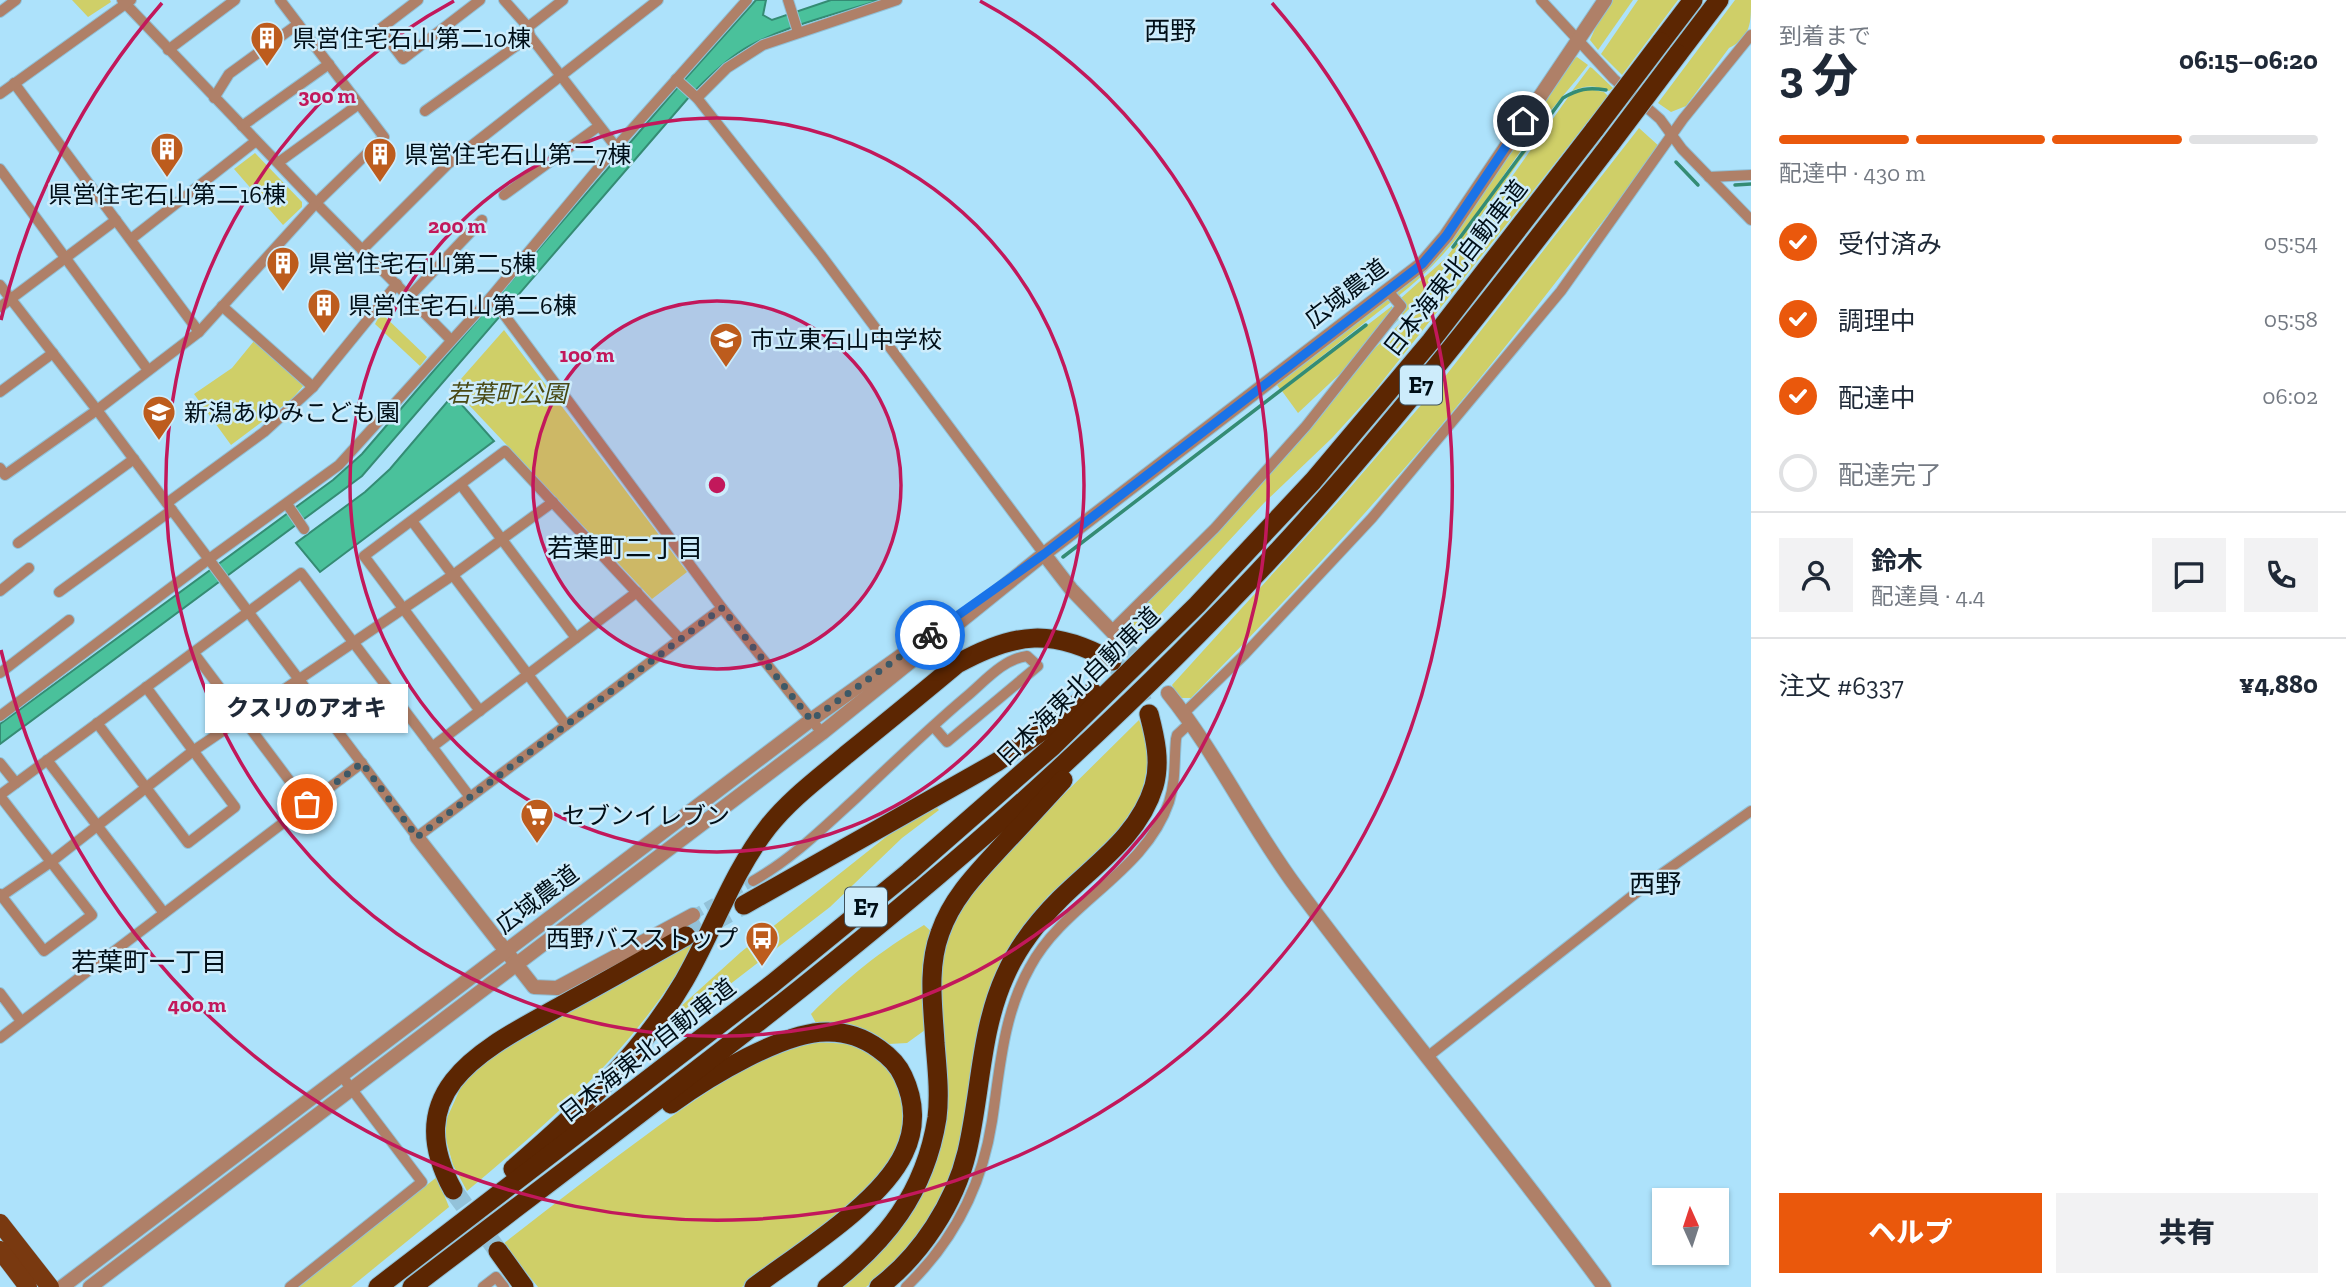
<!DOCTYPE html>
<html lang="ja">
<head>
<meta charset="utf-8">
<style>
	:root { --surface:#fff; --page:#f2f2f3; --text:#1f2937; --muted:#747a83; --line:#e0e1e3; --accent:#ea580c }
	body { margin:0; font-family:"Zilla Slab","Noto Sans JP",serif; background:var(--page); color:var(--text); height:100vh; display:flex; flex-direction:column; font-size:26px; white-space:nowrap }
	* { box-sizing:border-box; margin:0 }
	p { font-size:23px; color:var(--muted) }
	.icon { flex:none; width:38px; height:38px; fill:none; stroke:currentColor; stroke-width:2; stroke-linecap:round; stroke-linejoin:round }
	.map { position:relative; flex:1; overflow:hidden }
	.side { display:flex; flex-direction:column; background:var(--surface); width:595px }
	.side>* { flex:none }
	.needle { width:46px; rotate:357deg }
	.controls { position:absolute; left:1652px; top:1188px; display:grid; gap:14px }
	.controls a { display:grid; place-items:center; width:77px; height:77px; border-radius:0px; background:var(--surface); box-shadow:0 2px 5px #0004; font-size:35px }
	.pin { position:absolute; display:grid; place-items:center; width:60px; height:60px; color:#fff; margin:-30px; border:4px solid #fff; border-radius:50%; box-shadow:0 2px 7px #0007 }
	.courier { position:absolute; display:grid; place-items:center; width:70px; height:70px; margin:-35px; border:5px solid #1a73e8; border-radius:50%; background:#fff; color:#222; box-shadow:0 2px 9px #0007 }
	.bubble { position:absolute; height:49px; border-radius:0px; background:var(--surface); box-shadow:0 2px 5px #0004; font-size:23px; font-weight:800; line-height:49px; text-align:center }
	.headline em { font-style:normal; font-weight:800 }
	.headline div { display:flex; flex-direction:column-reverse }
	.headline { display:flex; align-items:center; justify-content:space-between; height:119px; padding:0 28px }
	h1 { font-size:46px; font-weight:800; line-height:52px }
	.bar { display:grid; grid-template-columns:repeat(4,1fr); gap:10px 7px; align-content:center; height:84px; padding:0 28px }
	.bar i { height:9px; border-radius:5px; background:var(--line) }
	.bar .active { background:var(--accent) }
	.bar p { grid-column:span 4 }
	.line { display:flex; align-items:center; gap:18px; padding:0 28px; border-top:2px solid var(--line) }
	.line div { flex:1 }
	.round { display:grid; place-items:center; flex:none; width:74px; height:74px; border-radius:0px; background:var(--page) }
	ol { padding:0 28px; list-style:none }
	li { display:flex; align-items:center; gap:21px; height:77px }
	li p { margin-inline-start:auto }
	li .icon { padding:7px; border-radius:50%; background:var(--accent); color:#fff; stroke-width:4 }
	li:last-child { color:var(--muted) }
	li i { width:38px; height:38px; border:4px solid var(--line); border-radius:50% }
	.button { display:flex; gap:14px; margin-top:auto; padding:14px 28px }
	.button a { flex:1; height:80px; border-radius:0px; background:var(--accent); color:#fff; font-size:28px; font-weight:800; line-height:80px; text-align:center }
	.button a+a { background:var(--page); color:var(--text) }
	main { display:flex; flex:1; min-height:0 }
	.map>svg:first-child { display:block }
	.green { fill:#cfcf68 }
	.water { fill:#4ac19b; stroke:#348c74; stroke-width:2 }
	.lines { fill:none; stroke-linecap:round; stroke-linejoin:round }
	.stream { stroke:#348c74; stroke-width:3.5 }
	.minor-tunnel { stroke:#93c2d9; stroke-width:10; stroke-dasharray:10 5; stroke-linecap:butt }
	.tertiary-tunnel { stroke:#93c2d9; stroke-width:14; stroke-dasharray:14 7; stroke-linecap:butt }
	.motorway-tunnel { stroke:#93c2d9; stroke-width:19; stroke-dasharray:19 10; stroke-linecap:butt }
	.minor-casing { stroke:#91c0d7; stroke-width:12 }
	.tertiary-casing { stroke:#91c0d7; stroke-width:16 }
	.primary-casing { stroke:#91c0d7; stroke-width:19 }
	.motorway-casing { stroke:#91c0d7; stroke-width:21 }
	.minor { stroke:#af8068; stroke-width:10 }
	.tertiary { stroke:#af8068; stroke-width:14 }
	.primary { stroke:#793910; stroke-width:18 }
	.motorway { stroke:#5c2602; stroke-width:19 }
	.motorway-bridge-casing { stroke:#91c0d7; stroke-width:21; stroke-linecap:butt }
	.motorway-bridge { stroke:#5c2602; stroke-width:19 }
	.done { stroke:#3d5967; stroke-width:7; stroke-dasharray:0 12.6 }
	.route { stroke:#1a73e8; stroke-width:9 }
	.ring { fill:none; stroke:#c2185b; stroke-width:3.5 }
	.labels { text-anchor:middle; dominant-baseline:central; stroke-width:5; stroke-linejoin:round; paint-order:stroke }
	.shield { fill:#cdecfb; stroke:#3e515c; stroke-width:2 }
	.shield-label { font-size:23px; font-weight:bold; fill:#000f18 }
	.poi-label { font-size:24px; fill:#000f18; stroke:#cdecfb; text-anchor:start }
	.street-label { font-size:24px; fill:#000f18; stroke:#cdecfb }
	.park-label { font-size:24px; font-style:italic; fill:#494914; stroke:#cdecfb }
	.neighbourhood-label { font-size:26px; fill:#000f18; stroke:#cdecfb }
	.centre { fill:#c2185b; stroke:#cdecfb; stroke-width:3.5 }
	.ring-label { font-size:21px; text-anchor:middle; font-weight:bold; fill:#c2185b; stroke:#cdecfb; stroke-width:5; stroke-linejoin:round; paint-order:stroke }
</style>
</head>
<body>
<main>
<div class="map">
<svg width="1751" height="1287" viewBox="0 0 1751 1287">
	<rect width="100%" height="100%" fill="#ade2fb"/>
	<!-- green -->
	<g class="green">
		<path d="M72,0h38l1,2 -23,15z"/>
		<path d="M1613,0h20l-35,50 -8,-10 8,-18z"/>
		<path d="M1638,0h40l-56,75 -21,-21z"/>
		<path d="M1735,0h16c0,23 0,37 -22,48l-43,58 -15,6 -13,-9z"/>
		<path d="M1577,57l11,8c-15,20 -32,38 -47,58 -45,60 -83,128 -144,174l-1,-3 32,-27 25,-28 120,-180z"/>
		<path d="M1590,67l2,1 21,20 -4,3c-13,-6 -24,-6 -37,0z"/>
		<path d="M1588,89l16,3 4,4 -235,297 -41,45 -68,65 -118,127 -14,13c-8,-5 -11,-8 -9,-17l248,-274 55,-54 143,-202 10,-6z"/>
		<path d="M1560,104l-131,185 -42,42 13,-32 46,-41z"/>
		<path d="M1639,128l21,19c-89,115 -176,232 -273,341 -63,72 -129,141 -196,210h-12l-7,-13 164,-181 104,-121z"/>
		<path d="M255,153l47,49v5l-19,18 -49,-56z"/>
		<path d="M1387,300l4,2 -111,87 -3,-4z"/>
		<path d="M1392,306v4l-47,59 -47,44 -16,-22z"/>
		<path d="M381,313l46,44 -7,9 -45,-42z"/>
		<path d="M504,330l183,242 -35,27 -199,-211z"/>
		<path d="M254,341l50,44 -12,14 -61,46 -37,-51 38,-26z"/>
		<path d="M1139,720l8,20 1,23 -7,34 -27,39 -66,60 -37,48 -61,241 -27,45 -31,39 -26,18h-27l92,-116 7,-200 10,-43 25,-37 75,-81z"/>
		<path d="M935,806l4,4 -37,28 -72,69 -167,129 -4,-6 9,-12 73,-66 155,-123z"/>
		<path d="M924,925l10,9 -9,96 -18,13 -18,1c-20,-19 -46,-19 -72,-19l-6,-11c36,-36 69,-63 113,-89z"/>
		<path d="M695,943c-58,105 -138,172 -228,248l-14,-26 -8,-29 2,-18 17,-38 27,-27 174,-97z"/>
		<path d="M817,1042l32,2 24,11 15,12 14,25 1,30 -4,24 -21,32 -27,25 -109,84h-204l-35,-43c51,-40 102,-79 154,-117 51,-36 98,-71 160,-85z"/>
		<path d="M437,1177l12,30 -98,80h-55z"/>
	</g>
	<!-- water -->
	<g class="water">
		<path d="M756,0h10l-3,15 9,5 59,-20h49c-43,14 -105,28 -142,53 -19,13 -34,28 -49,44l-327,379 -362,268v-20l333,-244 29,-26 316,-367z"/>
		<path d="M453,395l41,46 -174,131 -24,-29 69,-51 25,-23z"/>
	</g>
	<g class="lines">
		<!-- stream -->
		<g class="stream">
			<path d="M1676,162l22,23"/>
			<path d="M1735,185l16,-1"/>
			<path d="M1453,247l110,-149c15,-9 25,-11 43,-8"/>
			<path d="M1063,557l303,-232"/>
		</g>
		<!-- minor-tunnel -->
		<path class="minor-tunnel" d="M693,915l60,-34"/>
		<!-- tertiary-tunnel -->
		<path class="tertiary-tunnel" d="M1123,643l45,50"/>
		<!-- motorway-tunnel -->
		<g class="motorway-tunnel">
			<path d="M1115,664l20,23 14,27"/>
			<path d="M686,936l58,-31"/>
			<path d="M453,1190l45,61"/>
		</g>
		<defs>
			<g id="minor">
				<path d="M122,0l194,203 135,137"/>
				<path d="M418,0l-38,29 23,30 77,-59"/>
				<path d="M504,0l24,27 2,9 86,111"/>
				<path d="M788,0l10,32"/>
				<path d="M1541,0l73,79 46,40 22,30 69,71"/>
				<path d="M0,12l16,-12"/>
				<path d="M528,27l35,-27"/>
				<path d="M168,50l67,-50"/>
				<path d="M676,79l21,19 124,157 223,299"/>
				<path d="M14,83l185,249"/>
				<path d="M0,94l131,-94"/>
				<path d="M214,98l15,-24 69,-50"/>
				<path d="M697,98l30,-30 36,-23 134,-45"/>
				<path d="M425,111l105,-75"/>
				<path d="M242,126l87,-62"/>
				<path d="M279,162l80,-58"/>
				<path d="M0,169l148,201"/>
				<path d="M1709,177l42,-2"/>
				<path d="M504,195l95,-69"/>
				<path d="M131,239l125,-98"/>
				<path d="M362,250l86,-86 210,-164"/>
				<path d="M0,285l97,125 320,427 305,-229"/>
				<path d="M409,297l73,-77"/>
				<path d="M491,297l231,311 100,125"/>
				<path d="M222,306l91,81"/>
				<path d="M0,307l116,-87"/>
				<path d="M0,392l53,-39"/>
				<path d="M0,468l5,7 92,-65 102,-78 117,-129 68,-66 -104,-137"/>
				<path d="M461,485l115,153"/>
				<path d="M167,503l97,-71 49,-45 84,-103"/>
				<path d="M287,504l17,25"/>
				<path d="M412,521l154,204"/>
				<path d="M18,543l116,-84"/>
				<path d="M0,591l29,-23"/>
				<path d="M59,592l113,-82"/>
				<path d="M1111,631l104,-103 91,-102 95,-120 -14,-16"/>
				<path d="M193,652l114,152"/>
				<path d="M0,673l69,-53"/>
				<path d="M480,711l-116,-155 141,-105 175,188"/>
				<path d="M1184,713l60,-58 128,-137 189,-227 122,-172 68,-84"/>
				<path d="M0,716l209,-157 130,-94 152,-168 125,-150 131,-147"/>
				<path d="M97,723l91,120 47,-36 -89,-120"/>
				<path d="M432,747l205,-155"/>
				<path d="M47,760l117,153"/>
				<path d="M0,763l16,20"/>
				<path d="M0,795l301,-222 169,224"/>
				<path d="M0,796l92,119 -48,36 -44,-57"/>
				<path d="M753,881c39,-22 70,-53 103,-83 36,-34 72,-69 110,-101 18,-15 37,-38 61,-41l11,10 -91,76 -14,-16"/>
				<path d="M0,897l51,-35 142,-111 260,-176 100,-73"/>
				<path d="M0,993l21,28"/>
				<path d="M0,1038l362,-275"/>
				<path d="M1426,1058l224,-176 101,-71"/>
				<path d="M290,1287l132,-105 -81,-107"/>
				<path d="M483,1287l13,-10 8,10"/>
				<path d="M906,1287c48,-46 76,-101 86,-166 8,-53 11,-106 38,-154 34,-64 115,-94 139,-165 7,-22 5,-41 7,-63l1,-4 14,-13"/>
			</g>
			<g id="tertiary">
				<path d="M1044,554l27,35 52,54"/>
				<path d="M1168,693c49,61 82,132 129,195 100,135 208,263 307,399"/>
				<path d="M417,837l117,150 23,1 136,-73"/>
				<path d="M62,1287l749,-567 112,-80"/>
				<path d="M90,1287l732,-554 222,-179 378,-290 24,-28 159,-236"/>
			</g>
			<g id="primary">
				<path d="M0,1223l50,64"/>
				<path d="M0,1250l28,37"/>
			</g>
			<g id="motorway">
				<path d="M1661,42l32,-42"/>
				<path d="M1678,54l41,-54"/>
				<path d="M744,905l253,-143 48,-33 47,-37"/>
				<path d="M671,1104c36,-26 114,-74 158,-72 18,0 35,6 50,17 10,7 19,16 24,27 12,25 13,52 1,77 -23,50 -106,101 -150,134"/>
				<path d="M513,1169c65,-56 127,-113 171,-188 29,-50 48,-108 84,-154 22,-28 51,-49 78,-72 37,-30 74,-60 111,-91 58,-32 96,-36 155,-3"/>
				<path d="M453,1190c-57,-104 37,-144 111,-186 41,-22 81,-45 122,-68"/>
				<path d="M498,1251l26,36"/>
				<path d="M378,1287l394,-303 137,-112 144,-126 144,-141 116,-124 118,-140 164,-212"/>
				<path d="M412,1287c221,-169 448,-334 652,-523 84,-78 166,-159 242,-244 108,-121 207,-249 305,-377"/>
				<path d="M827,1287c59,-45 98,-94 110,-169 3,-24 0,-50 -2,-75 -2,-36 -8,-75 5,-110 12,-35 37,-60 61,-86 21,-22 41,-44 62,-67"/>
				<path d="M879,1287c42,-32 76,-84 88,-135 14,-59 13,-121 38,-176 13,-30 33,-55 55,-77 35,-35 79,-63 94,-113 7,-24 1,-49 -5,-72"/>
			</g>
		</defs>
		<!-- minor casing -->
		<use href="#minor" class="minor-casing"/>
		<!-- tertiary casing -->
		<use href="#tertiary" class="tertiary-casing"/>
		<!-- primary casing -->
		<use href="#primary" class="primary-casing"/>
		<!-- motorway casing -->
		<use href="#motorway" class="motorway-casing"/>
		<!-- minor -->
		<use href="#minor" class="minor"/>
		<!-- tertiary -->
		<use href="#tertiary" class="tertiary"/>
		<!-- primary -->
		<use href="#primary" class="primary"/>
		<!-- motorway -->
		<use href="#motorway" class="motorway"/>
		<defs>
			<g id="motorway-bridge">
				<path d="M1595,129l66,-87"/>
				<path d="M1611,143l67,-89"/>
			</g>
		</defs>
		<!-- motorway-bridge casing -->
		<use href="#motorway-bridge" class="motorway-bridge-casing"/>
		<!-- motorway-bridge -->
		<use href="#motorway-bridge" class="motorway-bridge"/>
	</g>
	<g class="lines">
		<!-- done -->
		<path class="done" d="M307,804l55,-41 55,74 305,-229 89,112 119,-85"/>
		<!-- route -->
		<path class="route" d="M930,635l114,-81 378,-290 24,-28 77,-115"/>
	</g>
	<!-- distance rings -->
	<circle cx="717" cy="485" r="184" fill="#c2185b" fill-opacity=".12"/>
	<g class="ring">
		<circle cx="717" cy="485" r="184"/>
		<circle cx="717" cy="485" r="367"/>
		<path d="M980 1A551 551 0 1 1 454 1"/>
		<path d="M1 320A735 735 0 0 1 162 3M1272 3A735 735 0 1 1 1 650"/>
	</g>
	<!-- icons -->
	<defs>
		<symbol id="building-pin" viewBox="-11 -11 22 30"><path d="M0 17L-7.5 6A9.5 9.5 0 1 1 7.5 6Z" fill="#bd5c1d" stroke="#cdecfb"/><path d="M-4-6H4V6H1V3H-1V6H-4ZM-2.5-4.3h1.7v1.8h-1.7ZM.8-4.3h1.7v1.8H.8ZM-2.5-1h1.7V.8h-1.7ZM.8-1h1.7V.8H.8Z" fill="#fff"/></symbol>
		<symbol id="school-pin" viewBox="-11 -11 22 30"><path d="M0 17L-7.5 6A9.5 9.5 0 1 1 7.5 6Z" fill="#bd5c1d" stroke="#cdecfb"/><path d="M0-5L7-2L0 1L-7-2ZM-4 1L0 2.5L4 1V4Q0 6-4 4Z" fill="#fff"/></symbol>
		<symbol id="supermarket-pin" viewBox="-11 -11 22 30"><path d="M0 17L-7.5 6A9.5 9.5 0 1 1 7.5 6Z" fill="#bd5c1d" stroke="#cdecfb"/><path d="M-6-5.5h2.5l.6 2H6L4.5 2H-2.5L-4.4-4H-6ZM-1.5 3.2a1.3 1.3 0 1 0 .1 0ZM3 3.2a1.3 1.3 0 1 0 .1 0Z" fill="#fff"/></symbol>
		<symbol id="bus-pin" viewBox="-11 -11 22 30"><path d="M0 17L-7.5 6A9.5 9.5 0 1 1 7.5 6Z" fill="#bd5c1d" stroke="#cdecfb"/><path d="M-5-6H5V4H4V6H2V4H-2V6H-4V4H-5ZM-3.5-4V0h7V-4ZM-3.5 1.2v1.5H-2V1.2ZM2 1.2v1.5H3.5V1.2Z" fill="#fff"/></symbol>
	</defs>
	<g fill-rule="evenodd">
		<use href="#building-pin" x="248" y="19" width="38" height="52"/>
		<use href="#building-pin" x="148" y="130" width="38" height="52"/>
		<use href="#building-pin" x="361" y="135" width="38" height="52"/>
		<use href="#building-pin" x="264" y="244" width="38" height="52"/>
		<use href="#building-pin" x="305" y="286" width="38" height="52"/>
		<use href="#school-pin" x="707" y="320" width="38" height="52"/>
		<use href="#school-pin" x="140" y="393" width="38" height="52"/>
		<use href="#supermarket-pin" x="518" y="796" width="38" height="52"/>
		<use href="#bus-pin" x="743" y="919" width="38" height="52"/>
	</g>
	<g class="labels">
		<!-- shield labels -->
		<g class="shield">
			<rect x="1400" y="365.5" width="42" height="39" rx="5"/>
			<rect x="845" y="887.5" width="42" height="39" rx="5"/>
		</g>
		<g class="shield-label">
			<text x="1421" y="385">E7</text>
			<text x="866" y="907">E7</text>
		</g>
		<!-- poi labels -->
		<g class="poi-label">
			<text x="292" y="38">県営住宅石山第二10棟</text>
			<text x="404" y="154">県営住宅石山第二7棟</text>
			<text x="167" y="194" text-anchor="middle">県営住宅石山第二16棟</text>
			<text x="308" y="263">県営住宅石山第二5棟</text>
			<text x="348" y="305">県営住宅石山第二6棟</text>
			<text x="750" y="339">市立東石山中学校</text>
			<text x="184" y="412">新潟あゆみこども園</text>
			<text x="562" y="815">セブンイレブン</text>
			<text x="738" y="938" text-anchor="end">西野バスストップ</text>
		</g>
		<!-- street labels -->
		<g class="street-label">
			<text transform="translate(1455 268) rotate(-52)">日本海東北自動車道</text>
			<text transform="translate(1346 293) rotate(-37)">広域農道</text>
			<text transform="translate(1078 686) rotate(-44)">日本海東北自動車道</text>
			<text transform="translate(537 899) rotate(-37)">広域農道</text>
			<text transform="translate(647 1050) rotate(-38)">日本海東北自動車道</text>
		</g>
		<!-- park labels -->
		<g class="park-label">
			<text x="507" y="393">若葉町公園</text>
		</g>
		<!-- neighbourhood labels -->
		<g class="neighbourhood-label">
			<text x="1170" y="31">西野</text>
			<text x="625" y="548">若葉町二丁目</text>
			<text x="1655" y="884">西野</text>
			<text x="149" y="962">若葉町一丁目</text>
		</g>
	</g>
	<circle cx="717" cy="485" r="10" class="centre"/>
	<g class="ring-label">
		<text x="327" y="103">300 m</text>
		<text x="457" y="233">200 m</text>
		<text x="587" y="362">100 m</text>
		<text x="197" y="1012">400 m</text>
	</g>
</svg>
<div class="controls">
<a><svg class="needle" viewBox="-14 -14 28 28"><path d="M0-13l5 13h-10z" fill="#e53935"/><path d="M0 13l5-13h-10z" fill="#747a83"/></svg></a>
</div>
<div class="pin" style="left:307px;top:804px;background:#ea580c"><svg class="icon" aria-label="bag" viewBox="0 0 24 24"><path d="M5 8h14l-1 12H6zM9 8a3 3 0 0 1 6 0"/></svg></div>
<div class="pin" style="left:1523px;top:121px;background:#1f2937"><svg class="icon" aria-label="home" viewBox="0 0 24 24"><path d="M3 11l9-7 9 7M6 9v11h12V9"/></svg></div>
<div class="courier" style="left:930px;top:635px"><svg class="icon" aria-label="bike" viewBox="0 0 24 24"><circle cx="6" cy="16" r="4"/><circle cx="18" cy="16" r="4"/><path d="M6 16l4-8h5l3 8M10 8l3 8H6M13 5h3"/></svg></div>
<div class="bubble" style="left:205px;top:684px;width:203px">クスリのアオキ</div>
</div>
<section class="side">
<div class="headline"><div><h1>3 分</h1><p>到着まで</p></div><em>06:15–06:20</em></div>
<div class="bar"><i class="active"></i><i class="active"></i><i class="active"></i><i></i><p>配達中 · 430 m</p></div>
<ol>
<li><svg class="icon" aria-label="check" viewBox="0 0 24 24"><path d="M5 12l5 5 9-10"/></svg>受付済み<p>05:54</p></li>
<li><svg class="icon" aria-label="check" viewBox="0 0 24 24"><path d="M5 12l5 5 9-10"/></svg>調理中<p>05:58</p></li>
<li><svg class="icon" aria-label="check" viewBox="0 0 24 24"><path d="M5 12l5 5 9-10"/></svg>配達中<p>06:02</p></li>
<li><i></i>配達完了</li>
</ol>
<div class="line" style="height:126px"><a class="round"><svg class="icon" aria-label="person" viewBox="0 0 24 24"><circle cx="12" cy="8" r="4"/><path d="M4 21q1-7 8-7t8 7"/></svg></a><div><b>鈴木</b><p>配達員 · 4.4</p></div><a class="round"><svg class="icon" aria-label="chat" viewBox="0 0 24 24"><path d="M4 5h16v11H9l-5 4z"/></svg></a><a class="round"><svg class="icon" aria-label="phone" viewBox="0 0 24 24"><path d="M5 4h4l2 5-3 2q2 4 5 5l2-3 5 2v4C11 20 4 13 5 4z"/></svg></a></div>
<div class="line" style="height:91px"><div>注文 #6337</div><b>¥4,880</b></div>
<div class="button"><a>ヘルプ</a><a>共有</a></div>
</section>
</main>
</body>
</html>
